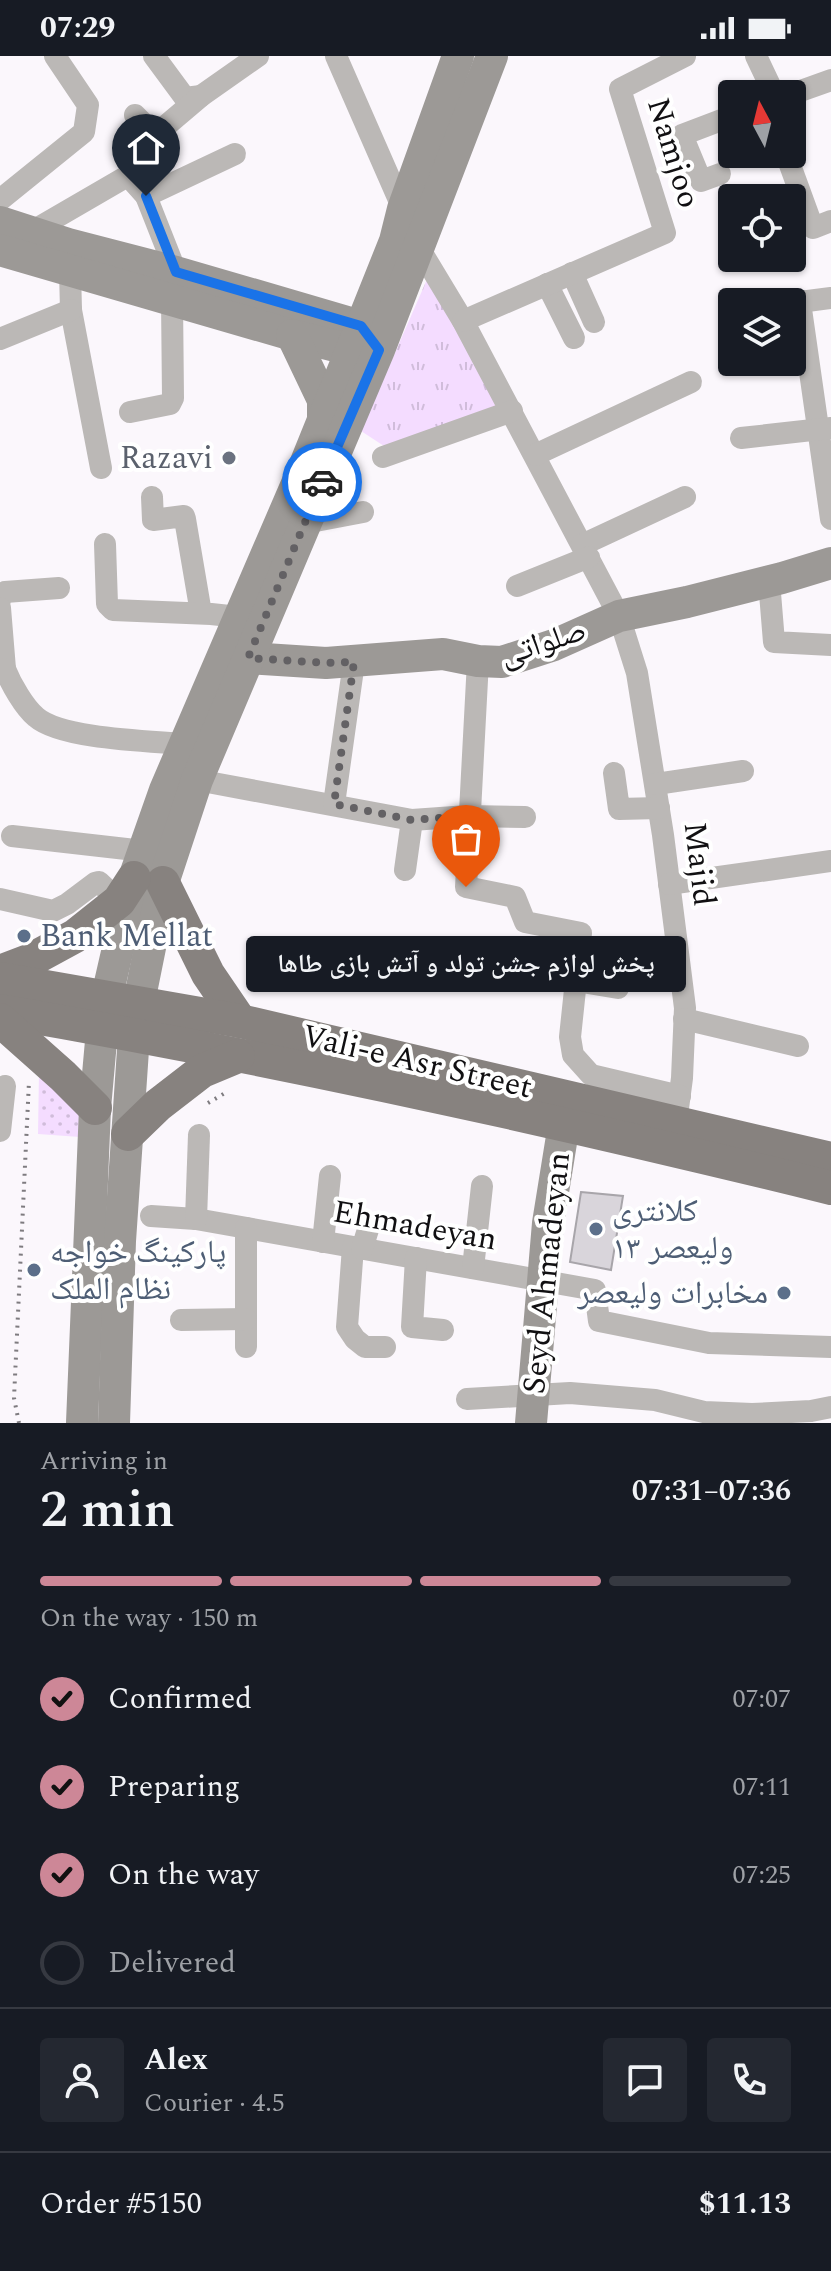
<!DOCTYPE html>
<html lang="en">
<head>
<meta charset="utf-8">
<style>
	:root { --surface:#171b24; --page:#242831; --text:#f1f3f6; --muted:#9ea1a6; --line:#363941; --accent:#cd8797 }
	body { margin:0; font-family:Spectral,"Noto Naskh Arabic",serif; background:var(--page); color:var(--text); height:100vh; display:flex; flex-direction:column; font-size:30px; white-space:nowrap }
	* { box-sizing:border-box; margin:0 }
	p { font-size:26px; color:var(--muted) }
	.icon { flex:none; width:44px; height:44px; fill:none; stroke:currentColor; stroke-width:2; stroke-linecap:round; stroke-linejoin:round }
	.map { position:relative; height:1367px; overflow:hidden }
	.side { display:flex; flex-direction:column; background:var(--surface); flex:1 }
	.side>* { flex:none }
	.needle { width:52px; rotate:353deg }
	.buttons { position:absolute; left:718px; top:24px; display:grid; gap:16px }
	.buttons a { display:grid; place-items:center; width:88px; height:88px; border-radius:8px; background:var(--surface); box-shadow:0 2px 6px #0004; font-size:40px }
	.pin { position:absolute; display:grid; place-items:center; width:68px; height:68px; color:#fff; margin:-82px -34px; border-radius:50% 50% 50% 0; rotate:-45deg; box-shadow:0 0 8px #0007 }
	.pin .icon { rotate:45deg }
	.courier { position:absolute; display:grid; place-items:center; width:80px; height:80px; margin:-40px; border:6px solid #1a73e8; border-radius:50%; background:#fff; color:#222; box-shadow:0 2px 10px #0007 }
	.bubble { position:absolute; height:56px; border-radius:8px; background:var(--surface); box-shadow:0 2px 6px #0004; font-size:26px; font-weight:600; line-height:56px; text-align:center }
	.summary em { font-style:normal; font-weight:600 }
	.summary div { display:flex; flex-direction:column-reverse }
	.summary { display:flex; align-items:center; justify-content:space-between; height:136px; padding:0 40px }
	h1 { font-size:52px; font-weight:600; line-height:60px }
	.bar { display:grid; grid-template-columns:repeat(4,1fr); gap:12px 8px; align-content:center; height:96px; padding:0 40px }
	.bar i { height:10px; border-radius:6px; background:var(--line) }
	.bar .selected { background:var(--accent) }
	.bar p { grid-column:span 4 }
	.line { display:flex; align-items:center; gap:20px; padding:0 40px; border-top:2px solid var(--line) }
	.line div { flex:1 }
	.round { display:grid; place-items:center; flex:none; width:84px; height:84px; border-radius:8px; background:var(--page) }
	ol { padding:0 40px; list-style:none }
	li { display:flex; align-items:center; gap:24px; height:88px }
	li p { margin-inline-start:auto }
	li .icon { padding:8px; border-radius:50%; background:var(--accent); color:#111; stroke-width:4 }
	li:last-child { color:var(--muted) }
	li i { width:44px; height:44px; border:4px solid var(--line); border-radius:50% }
	.status { display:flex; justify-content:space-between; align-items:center; height:56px; padding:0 40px; background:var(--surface); direction:ltr }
	.status svg { height:22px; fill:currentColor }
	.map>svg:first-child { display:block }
	.grass { fill:url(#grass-dots) }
	.park { fill:url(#park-tufts) }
	.building { fill:#d9d5db; stroke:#a8a5aa; stroke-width:2 }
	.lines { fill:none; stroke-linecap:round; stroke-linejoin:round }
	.path { stroke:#7e7b7f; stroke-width:4; stroke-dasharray:2 6; stroke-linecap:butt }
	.street { stroke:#bbb8b6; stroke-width:22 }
	.secondary { stroke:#9c9996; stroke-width:32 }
	.primary { stroke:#87827f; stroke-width:34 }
	.done { stroke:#636164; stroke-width:8; stroke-dasharray:0 14.4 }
	.route { stroke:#1a73e8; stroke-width:10 }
	.worship-dot { fill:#6b7280; stroke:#fff; stroke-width:3 }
	.service-dot { fill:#5c6f8a; stroke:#fff; stroke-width:3 }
	.labels { text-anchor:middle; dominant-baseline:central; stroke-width:8; stroke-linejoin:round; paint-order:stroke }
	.street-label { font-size:32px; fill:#111012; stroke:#fff }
	.worship-label { font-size:32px; fill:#5b616d; stroke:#fff; text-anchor:end }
	.service-label { font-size:32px; fill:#4e5e75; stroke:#fff; text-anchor:start }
</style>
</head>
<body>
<div class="status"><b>07:29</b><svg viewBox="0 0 49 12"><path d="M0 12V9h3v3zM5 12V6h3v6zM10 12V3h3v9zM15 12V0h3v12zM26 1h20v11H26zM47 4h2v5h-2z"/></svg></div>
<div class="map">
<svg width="831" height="1367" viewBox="0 0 831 1367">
	<defs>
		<pattern id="grass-dots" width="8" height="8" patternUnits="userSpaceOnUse" patternTransform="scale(2)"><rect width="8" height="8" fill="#f4dcff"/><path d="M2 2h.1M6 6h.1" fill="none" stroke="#d0bcda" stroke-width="1.8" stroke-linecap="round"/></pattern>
		<pattern id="park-tufts" width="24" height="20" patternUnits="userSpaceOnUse" patternTransform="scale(2)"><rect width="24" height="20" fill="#f4dcff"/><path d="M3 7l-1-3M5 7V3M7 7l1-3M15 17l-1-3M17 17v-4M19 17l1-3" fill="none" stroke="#d0bcda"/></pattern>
	</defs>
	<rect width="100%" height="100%" fill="#fbf7fc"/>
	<!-- grass -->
	<path class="grass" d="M39,1016l39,30 2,35 -42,-3z"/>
	<!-- park -->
	<path class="park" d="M428,221l72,131 -116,38 -23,-15z"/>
	<!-- building -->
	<path class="building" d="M581,1136l42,4 -12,74 -41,-8z"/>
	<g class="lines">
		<!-- path -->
		<g class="path">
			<path d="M208,1047l17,-10"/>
			<path d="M19,1367l-5,-25 15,-317"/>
		</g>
		<!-- street -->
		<g class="street">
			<path d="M154,0l31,42 16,-2"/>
			<path d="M336,0l67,153"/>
			<path d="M756,0l18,38"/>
			<path d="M792,38l39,-14"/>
			<path d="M135,59l20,20"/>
			<path d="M786,98l27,74 18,-7"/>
			<path d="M720,118l-19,7 -19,-46 50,-19"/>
			<path d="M129,121l17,19 30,76"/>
			<path d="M146,140l89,-42"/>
			<path d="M0,144l84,-68 4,-27 -33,-49"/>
			<path d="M31,176l124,-72 -3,-4 11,-8 -8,-13 46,-39 57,-40"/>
			<path d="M419,192l44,73 156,295 18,57 26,162 22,173 -3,70 -6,45"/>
			<path d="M70,215l1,39 30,158"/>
			<path d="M572,217l22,49"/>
			<path d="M547,228l27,54"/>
			<path d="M800,246l31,217"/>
			<path d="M792,247l39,-5"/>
			<path d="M463,265l202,-88 -45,-144 65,-33"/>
			<path d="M0,283l71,-29"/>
			<path d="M130,356l40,-8 3,-6 -1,-98"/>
			<path d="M741,382l90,-10"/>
			<path d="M535,399l156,-73"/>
			<path d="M383,401l129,-46"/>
			<path d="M152,441l1,23 31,-4 1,3 16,94"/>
			<path d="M305,467l58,-11"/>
			<path d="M105,488l2,60 6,6 98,4 28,3"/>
			<path d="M582,489l103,-48"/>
			<path d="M769,525l5,61 57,3"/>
			<path d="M517,530l72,-29"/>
			<path d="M0,543l5,-7 54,-4"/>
			<path d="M0,552l5,61"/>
			<path d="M478,605l-12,226 49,10 10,25 56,11 -11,104 3,18 18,20 89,21"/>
			<path d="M0,614l5,-1c6,15 19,38 31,48 25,22 113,24 147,27"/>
			<path d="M614,717l5,36 40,-1"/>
			<path d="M197,724l215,40 56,-4 57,1"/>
			<path d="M656,728l87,-13"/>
			<path d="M334,748l20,-142"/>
			<path d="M12,780l132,15"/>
			<path d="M405,814l7,-50"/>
			<path d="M669,828l162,-23"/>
			<path d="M0,843l53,12 14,-7 28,-21 4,-1 20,19"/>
			<path d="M576,925l42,7"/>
			<path d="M684,963l114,27"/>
			<path d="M0,1075l5,-45"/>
			<path d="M151,1160l45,3 399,71 4,31 110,22 122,4"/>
			<path d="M196,1163l3,-84"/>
			<path d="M246,1172v119"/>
			<path d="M323,1186l7,-66"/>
			<path d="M353,1191l-6,80 8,12 10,8h20"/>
			<path d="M362,1193l8,-26"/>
			<path d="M416,1202l-4,69 31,3"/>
			<path d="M473,1212l9,-82"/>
			<path d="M181,1264l65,-1"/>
			<path d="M467,1343l103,-6 85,7 49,12 48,2 59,-3 20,-4"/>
		</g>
		<!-- secondary -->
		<g class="secondary">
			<path d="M0,166l68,22 108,28 185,54 13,17"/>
			<path d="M0,194l292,85 59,15h21"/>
			<path d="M292,279l31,65v21"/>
			<path d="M248,602l78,5 117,-9 35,7 24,1 52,-17 65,-29 68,-14 95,-24 49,-15"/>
			<path d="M107,940l27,-118 31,-88 137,-318 59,-146 34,-85 8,-32 55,-153"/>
			<path d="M139,946l24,-119 34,-103 182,-430 113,-294"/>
			<path d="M82,1367l13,-315 7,-78"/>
			<path d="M114,1367l6,-182 14,-206"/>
			<path d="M531,1367l17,-200 16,-99"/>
		</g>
		<!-- primary -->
		<g class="primary">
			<path d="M163,827l45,91 32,47"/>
			<path d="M0,916l29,-11 46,-25 44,-35 15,-23"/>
			<path d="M0,923l240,42 591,138"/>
			<path d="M0,955c279,48 556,109 831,177"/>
			<path d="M0,964l63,56 32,32"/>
			<path d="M128,1078l30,-29 44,-34 36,-15"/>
		</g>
	</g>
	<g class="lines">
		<!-- done -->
		<path class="done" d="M322,426l-74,176 78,5 28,-1 -20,142 78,16 56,-4 -2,71"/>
		<!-- route -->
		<path class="route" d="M146,140l30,76 185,54 18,24 -57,132"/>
	</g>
	<!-- markers -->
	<circle class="worship-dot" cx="229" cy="402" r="8"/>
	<g class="service-dot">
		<circle cx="24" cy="880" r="8"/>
		<circle cx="596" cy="1173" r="8"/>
		<circle cx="34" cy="1214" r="8"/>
		<circle cx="784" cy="1237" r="8"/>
	</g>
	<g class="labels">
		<!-- street labels -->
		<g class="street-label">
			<text transform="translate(673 97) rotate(73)">Namjoo</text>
			<text transform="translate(543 587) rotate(-18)">صلواتی</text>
			<text transform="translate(699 808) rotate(83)">Majid</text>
			<text transform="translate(417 1006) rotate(13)">Vali-e Asr Street</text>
			<text transform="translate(415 1170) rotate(10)">Ehmadeyan</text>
			<text transform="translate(547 1217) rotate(-84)">Seyd Ahmadeyan</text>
		</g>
		<!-- worship labels -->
		<g class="worship-label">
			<text x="213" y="402">Razavi</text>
		</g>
		<!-- service labels -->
		<g class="service-label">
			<text x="40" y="880">Bank Mellat</text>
			<text x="612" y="1155">کلانتری<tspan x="612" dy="37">۱۳ ولیعصر</tspan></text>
			<text x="50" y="1196">پارکینگ خواجه<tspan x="50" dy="37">نظام الملک</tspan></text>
			<text x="768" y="1237" text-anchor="end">مخابرات ولیعصر</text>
		</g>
	</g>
</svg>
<div class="buttons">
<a><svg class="needle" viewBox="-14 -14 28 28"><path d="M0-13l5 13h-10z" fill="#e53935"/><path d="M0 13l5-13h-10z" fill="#9ea1a6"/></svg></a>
<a><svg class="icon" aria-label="locate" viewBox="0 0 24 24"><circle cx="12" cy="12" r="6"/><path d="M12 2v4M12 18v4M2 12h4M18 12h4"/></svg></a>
<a><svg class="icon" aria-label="layers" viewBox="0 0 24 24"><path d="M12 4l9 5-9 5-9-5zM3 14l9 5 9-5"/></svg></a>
</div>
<div class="pin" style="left:466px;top:831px;background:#ea580c"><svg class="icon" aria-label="bag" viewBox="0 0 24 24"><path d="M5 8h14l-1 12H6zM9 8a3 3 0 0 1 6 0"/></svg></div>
<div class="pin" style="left:146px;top:140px;background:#1f2937"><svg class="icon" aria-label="home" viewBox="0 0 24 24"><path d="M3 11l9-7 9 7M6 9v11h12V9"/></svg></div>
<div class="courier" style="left:322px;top:426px"><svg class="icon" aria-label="car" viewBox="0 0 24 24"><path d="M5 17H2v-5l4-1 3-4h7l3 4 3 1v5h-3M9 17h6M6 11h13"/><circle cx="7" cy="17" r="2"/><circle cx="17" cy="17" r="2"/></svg></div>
<div class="bubble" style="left:246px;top:880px;width:440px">پخش لوازم جشن تولد و آتش بازی طاها</div>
</div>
<section class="side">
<div class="summary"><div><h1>2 min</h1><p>Arriving in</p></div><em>07:31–07:36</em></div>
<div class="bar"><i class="selected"></i><i class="selected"></i><i class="selected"></i><i></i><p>On the way · 150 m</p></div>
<ol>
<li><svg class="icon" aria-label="check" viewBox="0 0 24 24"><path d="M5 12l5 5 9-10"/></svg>Confirmed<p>07:07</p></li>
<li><svg class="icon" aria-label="check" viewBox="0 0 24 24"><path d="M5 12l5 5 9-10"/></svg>Preparing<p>07:11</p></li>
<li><svg class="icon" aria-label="check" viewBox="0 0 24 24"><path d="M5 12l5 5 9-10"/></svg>On the way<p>07:25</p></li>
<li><i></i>Delivered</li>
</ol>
<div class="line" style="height:144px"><a class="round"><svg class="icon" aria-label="person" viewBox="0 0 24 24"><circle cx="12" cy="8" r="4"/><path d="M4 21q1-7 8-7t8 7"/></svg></a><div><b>Alex</b><p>Courier · 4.5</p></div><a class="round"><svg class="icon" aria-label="chat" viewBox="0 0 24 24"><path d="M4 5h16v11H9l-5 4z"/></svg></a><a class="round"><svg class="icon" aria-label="phone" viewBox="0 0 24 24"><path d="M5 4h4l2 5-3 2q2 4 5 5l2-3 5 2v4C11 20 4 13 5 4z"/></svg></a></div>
<div class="line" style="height:104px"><div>Order #5150</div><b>$11.13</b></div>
</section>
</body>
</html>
